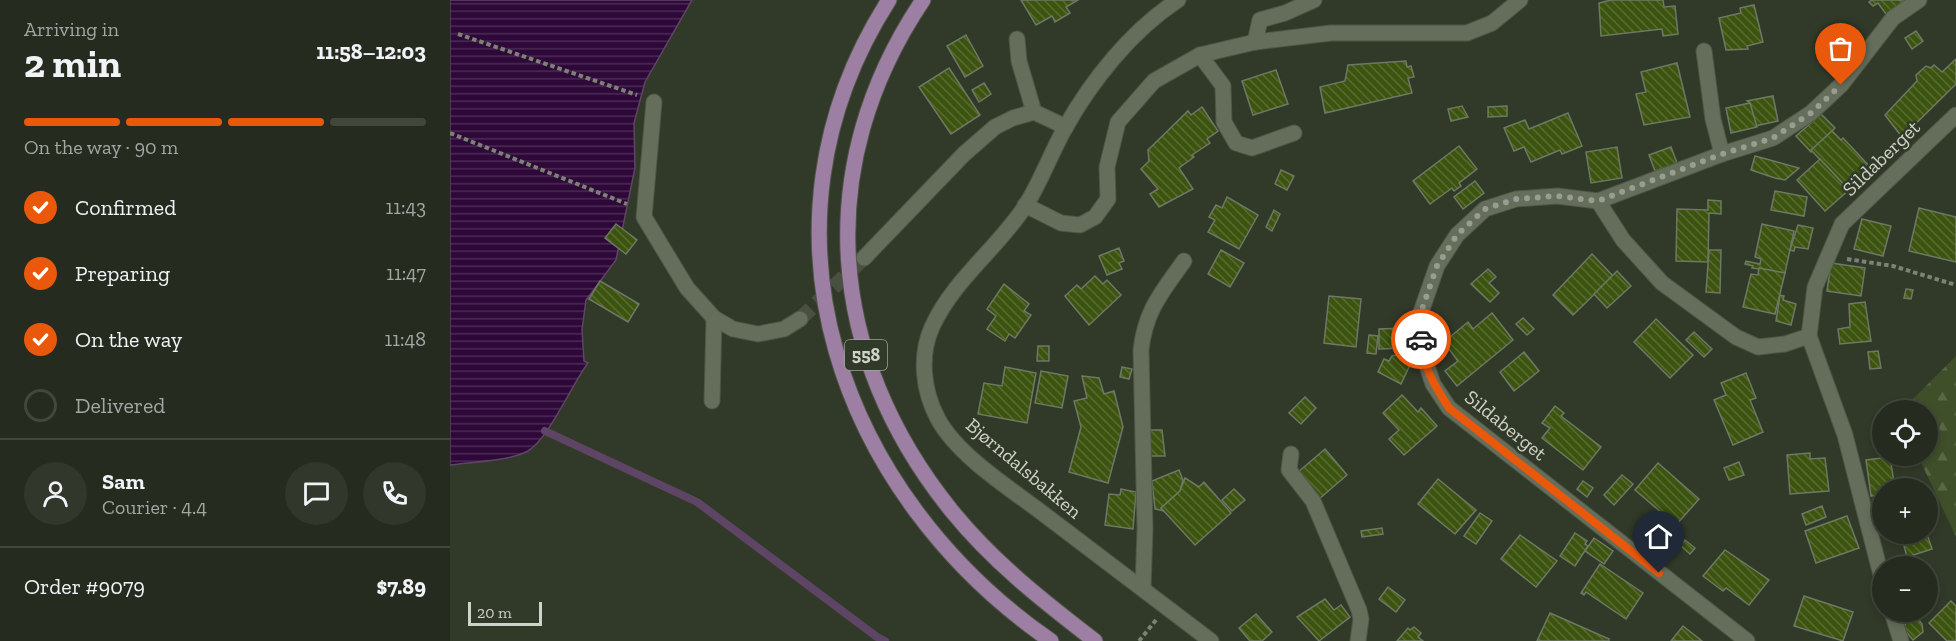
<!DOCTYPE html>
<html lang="en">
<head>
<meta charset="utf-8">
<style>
	:root { --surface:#252b1e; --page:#31372b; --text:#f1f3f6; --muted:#a3a7a4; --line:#42473c; --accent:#ea580c }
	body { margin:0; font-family:"Zilla Slab",serif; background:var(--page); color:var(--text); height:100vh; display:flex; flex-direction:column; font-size:22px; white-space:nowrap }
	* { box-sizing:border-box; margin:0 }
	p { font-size:20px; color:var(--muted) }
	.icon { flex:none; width:33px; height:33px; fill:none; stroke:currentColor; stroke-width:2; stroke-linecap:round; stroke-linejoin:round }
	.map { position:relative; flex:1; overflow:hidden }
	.sheet { display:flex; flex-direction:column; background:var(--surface); width:450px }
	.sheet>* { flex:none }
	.fabs { position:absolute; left:1422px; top:400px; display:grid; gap:12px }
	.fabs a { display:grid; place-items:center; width:66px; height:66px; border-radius:50%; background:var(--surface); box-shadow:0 3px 9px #0003,0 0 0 2px var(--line); font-size:30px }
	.scale { position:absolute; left:18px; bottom:15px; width:74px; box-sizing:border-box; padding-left:6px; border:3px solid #ced3c9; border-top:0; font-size:16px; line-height:21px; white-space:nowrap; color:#ced3c9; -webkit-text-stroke:4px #313928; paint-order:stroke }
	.pin { position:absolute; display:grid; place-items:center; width:51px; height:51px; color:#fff; margin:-62px -26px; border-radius:50% 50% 50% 0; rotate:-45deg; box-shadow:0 0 6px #0007 }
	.pin .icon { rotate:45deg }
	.courier { position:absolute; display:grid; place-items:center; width:60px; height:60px; margin:-30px; border:4px solid #ea580c; border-radius:50%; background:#fff; color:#222; box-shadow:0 2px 8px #0007 }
	.summary em { font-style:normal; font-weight:700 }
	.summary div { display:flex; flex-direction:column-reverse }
	.summary { display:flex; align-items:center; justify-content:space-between; height:102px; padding:0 24px }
	h1 { font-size:39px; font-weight:700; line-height:45px }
	.bar { display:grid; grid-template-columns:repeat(4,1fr); gap:9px 6px; align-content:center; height:72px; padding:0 24px }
	.bar i { height:8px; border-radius:4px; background:var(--line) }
	.bar .current { background:var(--accent) }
	.bar p { grid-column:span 4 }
	.line { display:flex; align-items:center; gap:15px; padding:0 24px; border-top:2px solid var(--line) }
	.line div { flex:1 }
	.round { display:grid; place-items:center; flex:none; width:63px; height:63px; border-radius:32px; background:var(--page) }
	ol { padding:0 24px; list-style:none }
	li { display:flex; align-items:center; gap:18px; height:66px }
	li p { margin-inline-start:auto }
	li .icon { padding:6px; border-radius:50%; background:var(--accent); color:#fff; stroke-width:4 }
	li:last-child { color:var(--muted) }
	li i { width:33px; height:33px; border:3px solid var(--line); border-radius:50% }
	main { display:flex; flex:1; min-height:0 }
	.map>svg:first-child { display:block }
	.forest { fill:url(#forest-firs) }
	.water { fill:url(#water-rules); stroke:#5f4565; stroke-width:1.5 }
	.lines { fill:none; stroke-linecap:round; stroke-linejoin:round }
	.stream { stroke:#5f4565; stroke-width:8 }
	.building { fill:url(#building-back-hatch); stroke:#6f7865; stroke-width:1.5 }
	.minor-tunnel { stroke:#495040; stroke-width:15; stroke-dasharray:15 8; stroke-linecap:butt }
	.minor-casing { stroke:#4f5648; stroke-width:17 }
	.major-casing { stroke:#4f5648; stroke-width:17 }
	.path { stroke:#7c8375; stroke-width:4; stroke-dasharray:4.5 3; stroke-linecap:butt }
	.minor { stroke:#656d5b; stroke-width:15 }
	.major { stroke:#9d7fa4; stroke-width:15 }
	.done { stroke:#979d91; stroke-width:6; stroke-dasharray:0 10.8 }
	.route { stroke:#ea580c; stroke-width:8 }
	.labels { text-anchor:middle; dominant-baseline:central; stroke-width:5; stroke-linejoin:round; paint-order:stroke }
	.shield { fill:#313928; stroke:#9fa599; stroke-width:1.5 }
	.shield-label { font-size:18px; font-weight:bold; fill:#ced3c9 }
	.street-label { font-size:20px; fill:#ced3c9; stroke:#313928 }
</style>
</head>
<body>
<main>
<section class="sheet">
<div class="summary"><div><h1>2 min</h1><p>Arriving in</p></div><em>11:58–12:03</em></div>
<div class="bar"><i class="current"></i><i class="current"></i><i class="current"></i><i></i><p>On the way · 90 m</p></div>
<ol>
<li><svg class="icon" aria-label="check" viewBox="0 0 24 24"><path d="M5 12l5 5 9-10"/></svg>Confirmed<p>11:43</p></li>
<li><svg class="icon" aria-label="check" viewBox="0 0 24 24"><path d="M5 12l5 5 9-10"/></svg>Preparing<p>11:47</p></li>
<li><svg class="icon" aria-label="check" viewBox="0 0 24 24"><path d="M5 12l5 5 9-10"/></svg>On the way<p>11:48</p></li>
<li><i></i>Delivered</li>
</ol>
<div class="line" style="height:108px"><a class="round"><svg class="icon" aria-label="person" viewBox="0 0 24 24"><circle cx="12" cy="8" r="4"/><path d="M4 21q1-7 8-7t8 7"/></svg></a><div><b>Sam</b><p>Courier · 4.4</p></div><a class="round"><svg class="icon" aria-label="chat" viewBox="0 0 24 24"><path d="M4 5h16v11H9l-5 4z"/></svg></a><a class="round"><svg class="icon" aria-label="phone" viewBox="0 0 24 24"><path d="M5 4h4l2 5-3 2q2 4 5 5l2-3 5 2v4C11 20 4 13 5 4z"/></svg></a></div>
<div class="line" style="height:78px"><div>Order #9079</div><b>$7.89</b></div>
</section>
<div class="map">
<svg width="1506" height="641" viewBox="0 0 1506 641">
	<defs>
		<pattern id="forest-firs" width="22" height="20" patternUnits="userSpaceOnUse" patternTransform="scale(1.5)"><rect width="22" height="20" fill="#3f4f29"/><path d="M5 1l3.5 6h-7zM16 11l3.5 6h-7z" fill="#5a6747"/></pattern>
		<pattern id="water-rules" width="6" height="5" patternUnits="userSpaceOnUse" patternTransform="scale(1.5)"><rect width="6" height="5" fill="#2f083a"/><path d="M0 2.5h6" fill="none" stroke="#4c2b55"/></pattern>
		<pattern id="building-back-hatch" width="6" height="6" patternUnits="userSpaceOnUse" patternTransform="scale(1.5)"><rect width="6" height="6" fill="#3c540f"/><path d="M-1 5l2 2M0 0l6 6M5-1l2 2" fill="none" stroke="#576c31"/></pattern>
	</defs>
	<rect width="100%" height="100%" fill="#313928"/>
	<!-- forest -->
	<path class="forest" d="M1506,356v181l-38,-81h10v-45h-27z"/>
	<!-- water -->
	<path class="water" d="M0,0h242l-47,82 -11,41 1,45 -19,92 -30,40 -4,30 2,31 4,2c-16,21 -39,75 -60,88 -18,10 -57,11 -78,14z"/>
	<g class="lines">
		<!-- stream -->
		<path class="stream" d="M95,431l152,71 180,135 8,4"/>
	</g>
	<!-- building -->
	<g class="building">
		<path d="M571,0h57l-12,7 4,6 -15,9 -3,-6 -16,9z"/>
		<path d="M1161,0h52l1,7 11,-1 3,28 -15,2 -1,-7 -61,7 -2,-33z"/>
		<path d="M1422,0h33l-19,14 -8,-11 -5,3 -4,-4z"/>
		<path d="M1304,5l9,37 -16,4 1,3 -22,1 -7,-32 22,-5 -1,-5z"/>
		<path d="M1466,31l7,10 -11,8 -7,-11z"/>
		<path d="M516,35l17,31 -18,11 -18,-31z"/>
		<path d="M1506,59v25l-54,53 -17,-22 32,-34 -1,-6 10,-9 5,2 3,-3 8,7z"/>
		<path d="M956,61l1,6 4,-1 3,11 -6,1 4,15 -87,20 -5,-26 25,-6 3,-16z"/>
		<path d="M1227,63l13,54 -46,8 -8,-31 10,-2 -5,-20z"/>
		<path d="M499,68l31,47 -29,19 -32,-47z"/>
		<path d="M826,70l12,34 -35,11 -11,-34z"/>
		<path d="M534,83l7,11 -12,8 -7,-12z"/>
		<path d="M1323,96l5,25 -23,5 -5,-23 -3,-2z"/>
		<path d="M1300,103l7,24 -26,6 -5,-25z"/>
		<path d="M1012,106l6,11 -17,4 -3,-12z"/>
		<path d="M1057,106v10l-19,1v-10z"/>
		<path d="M752,107l16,24 -11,8 3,4 -18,12 2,2 -15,11 14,21 -34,18 -9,-13 8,-5 -17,-20 8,-8 -1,-11 40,-39 3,4z"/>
		<path d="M1118,113l14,33 -20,8 -2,-4 -29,12 -7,-15 -10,4 -10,-23 21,-8 4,9z"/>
		<path d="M1371,114l14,14 -24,24 -15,-16z"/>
		<path d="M1382,131l9,9 2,-2 29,31 -10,9 2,3 -5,5 -3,-3 -7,7 -38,-40z"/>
		<path d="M1009,146l18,23 -18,14 2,3 -7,5 -2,-3 -22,16 -17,-23z"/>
		<path d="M1167,147l5,31 -31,5 -5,-31z"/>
		<path d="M1221,147l6,16 -22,8 -6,-16z"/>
		<path d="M1305,156l44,12 -14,12 -10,-2 -24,-8z"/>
		<path d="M1370,159l29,31 -24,21 -28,-31z"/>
		<path d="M831,170l13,6 -7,14 -12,-6z"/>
		<path d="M1025,181l9,12 -21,16 -9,-12z"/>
		<path d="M1325,191l32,6 -3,19 -33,-6z"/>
		<path d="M777,197l31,18 -19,34 -31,-17 7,-12 -6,-3 7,-12 6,3z"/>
		<path d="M1258,200l13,1v13l-12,-1 -1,49 -32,-1 1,-52 31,1z"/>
		<path d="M1469,208l37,9v45l-47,-11z"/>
		<path d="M824,210l6,4 -8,17 -6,-4z"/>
		<path d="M1412,219l29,7 -8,30 -29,-7z"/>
		<path d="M166,224l21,16 -11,14 -21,-16z"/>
		<path d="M1312,224l32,7 -9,42 -33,-5 1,-2 -8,-2 1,-3 14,3 1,-5 -6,-2z"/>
		<path d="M1348,225l15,3 -5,21 -13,-2 -1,4 -4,-1z"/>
		<path d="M669,248l5,13 -5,2 3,6 -15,6 -8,-19z"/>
		<path d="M771,250l23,13 -14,24 -22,-13z"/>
		<path d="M1259,250h12l-1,43 -14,-1z"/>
		<path d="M1142,254l21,22 -40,39 -20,-20z"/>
		<path d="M1381,263l34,5 -4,28 -34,-5z"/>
		<path d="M1309,268l26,5 -10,41 -32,-7 8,-33 7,1z"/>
		<path d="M1038,269l8,8 -7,6 10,10 -9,9 -19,-18z"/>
		<path d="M1167,271l14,15 -24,22 -13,-14z"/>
		<path d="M645,276l8,8 4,-4 14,15 -32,30 -24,-29 12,-11 4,4z"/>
		<path d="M150,281l39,23 -11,18 -39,-23z"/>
		<path d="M554,284l25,20 -5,7 7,4 -16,23 -6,-4 -4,7 -18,-12 9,-13 -9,-7z"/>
		<path d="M1456,289l7,1 -2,9 -7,-1z"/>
		<path d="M1330,295l4,1 -1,4 13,4 -5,21 -15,-4z"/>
		<path d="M879,296l32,3 -5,48 -32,-4z"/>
		<path d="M1415,302l6,39 -31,3 -2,-15 12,-2 -1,-23z"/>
		<path d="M1042,313l21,27 -56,46 -12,-15 13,-10 -9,-12 -3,-13 4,1 18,-15 5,7z"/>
		<path d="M1073,318l11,11 -7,6 -11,-11z"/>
		<path d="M1206,319l37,36 -23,23 -36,-36z"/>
		<path d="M954,328v20l-25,1v-20z"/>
		<path d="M1244,332l18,17 -8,8 -18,-17z"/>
		<path d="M919,335l9,1 -2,18 -9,-1z"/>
		<path d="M588,346h11v15h-12z"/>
		<path d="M1428,351l3,17 -11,1 -2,-17z"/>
		<path d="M1074,352l15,19 -25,20 -14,-19z"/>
		<path d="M951,354l10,9 -10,21 -23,-12 6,-13 5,2 3,-5z"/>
		<path d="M555,367l31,6 -9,50 -49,-9 6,-31 18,3z"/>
		<path d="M672,367l10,2 -3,10 -9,-2z"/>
		<path d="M591,371l27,5 -6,32 -27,-5z"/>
		<path d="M1296,373l10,25 -6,2 13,32 -30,13 -19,-45 12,-5 -5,-12z"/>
		<path d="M632,376l17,2 5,16 10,-3 9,36 -15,56 -39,-11 12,-45 -7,-26 13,-3z"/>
		<path d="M952,395l16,17 3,-4 16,18 -33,29 -15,-16 10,-9 -16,-17z"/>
		<path d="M855,397l11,11 -15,16 -12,-11z"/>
		<path d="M1105,406l9,7 -3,3 40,31 -18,23 -41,-32 8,-10 -8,-5z"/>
		<path d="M698,430h14l3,26h-16z"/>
		<path d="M875,449l22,26 -28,24 -22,-26z"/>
		<path d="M1360,453v6l15,-1 4,33 -39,3 -3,-39z"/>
		<path d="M1440,457l5,32h-13v5l-11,2 -5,-36z"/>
		<path d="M1289,462l5,13 -15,5 -5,-12z"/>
		<path d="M1208,463l41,36 -23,26 -41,-35z"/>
		<path d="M729,470l4,10 -3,11 -19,17 3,3 -9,-2 -3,-28z"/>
		<path d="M1172,475l11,9 -19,21 -10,-10z"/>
		<path d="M735,478l14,9 5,-5 27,31 -36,32 -34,-37 19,-17z"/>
		<path d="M988,479l38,31 -21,24 -37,-30z"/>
		<path d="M1133,481l10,7 -6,9 -10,-8z"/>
		<path d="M671,489l15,3 -3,37 -28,-4 4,-31 11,1z"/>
		<path d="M784,489l11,11 -13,11 -10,-11z"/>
		<path d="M1372,506l4,11 -20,8 -4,-11z"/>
		<path d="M1030,513l12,8 -16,23 -12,-8z"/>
		<path d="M1397,516l12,32 -43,15 -11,-32z"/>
		<path d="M932,528l1,6 -21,3 -1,-6z"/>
		<path d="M1125,533l12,8 -2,3 3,2 -13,20 -15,-10z"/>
		<path d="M1446,534h31l5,15 -25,8 -4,-15 -4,1z"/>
		<path d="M1070,535l37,26 -21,26 -35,-28z"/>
		<path d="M1144,538l19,13 -9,13 -19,-13z"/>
		<path d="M1235,540l10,8 -5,6 -10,-9z"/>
		<path d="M1275,550l44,30 -20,25 -23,-17 -3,3 -20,-15z"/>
		<path d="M1150,564l43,29 -17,26 -40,-27 -2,3 -3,-2z"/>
		<path d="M938,587l17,13 -9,12 -17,-13z"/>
		<path d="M1354,596l49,16 -10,29 -49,-15z"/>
		<path d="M875,599l9,11 7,-5 9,12 -31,24 -22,-24z"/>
		<path d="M1501,601l5,5v35h-9l-18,-18z"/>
		<path d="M1463,612l9,12 1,8 -10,8 -10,-12z"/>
		<path d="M1100,613l59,26v2h-72z"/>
		<path d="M806,614l16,18 -10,9h-12l-11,-13z"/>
		<path d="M1233,626l19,15h-31z"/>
		<path d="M964,627l7,6 -3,4 5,4h-26l11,-13 2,2z"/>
	</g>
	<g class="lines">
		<!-- minor-tunnel -->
		<path class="minor-tunnel" d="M350,319l64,-61"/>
		<defs>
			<g id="minor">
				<path d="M728,0c-47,31 -86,80 -113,128 -14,25 -24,53 -39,77 -28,43 -72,74 -94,122 -13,29 -9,64 6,92 20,37 73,70 107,96 55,42 111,84 166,126"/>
				<path d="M567,39l2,22 15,51"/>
				<path d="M805,42l5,-22 25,-7 29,-13"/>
				<path d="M1254,51l9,68 9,35"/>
				<path d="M750,55l23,31 1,36 12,21 16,5 42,-15"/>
				<path d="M204,102l-10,115 43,71 27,30 19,11 25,5 26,-5 16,-10"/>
				<path d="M1148,201l25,39 39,43 74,54 22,10 27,-3 24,-8"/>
				<path d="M575,205l36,18 19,2 15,-8 13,-18 -1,-32 11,-45 36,-41 46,-26 55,-13 76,-9h136l25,-10 28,-23"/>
				<path d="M414,258l100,-104 31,-27 18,-9 21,-6 32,15"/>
				<path d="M262,401l2,-83"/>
				<path d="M841,454l-2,16 24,31 46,109 2,9 -3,22"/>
				<path d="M1432,579l-37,-144 -36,-99 6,-49 27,-63 114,-109"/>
				<path d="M693,589l2,-60 -4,-179c4,-39 21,-58 43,-89"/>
				<path d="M1442,612l9,29"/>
				<path d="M1297,641l-298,-233 -16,-24 -12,-36v-36l16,-46 20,-31 28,-26 31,-10 41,-3 41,5 124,-47 51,-16 38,-25 30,-28 52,-67 26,-18"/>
			</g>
			<g id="major">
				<path d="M439,0c-146,228 -49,495 162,641"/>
				<path d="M473,0c-112,166 -96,356 28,510 41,51 92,91 144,131"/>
			</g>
		</defs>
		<!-- minor casing -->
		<use href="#minor" class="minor-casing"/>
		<!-- major casing -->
		<use href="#major" class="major-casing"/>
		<!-- path -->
		<g class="path">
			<path d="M8,34l179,61"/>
			<path d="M0,133l177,71"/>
			<path d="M1397,259l46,7 63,19"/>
			<path d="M689,641l17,-21"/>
		</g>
		<!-- minor -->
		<use href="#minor" class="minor"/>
		<!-- major -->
		<use href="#major" class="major"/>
	</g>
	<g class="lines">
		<!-- done -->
		<path class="done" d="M971,339v-27l16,-46 20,-31 28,-26 31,-10 41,-3 41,5 124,-47 51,-16 38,-25 30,-28"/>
		<!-- route -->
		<path class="route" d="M971,339c0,25 15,49 28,69l210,165"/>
	</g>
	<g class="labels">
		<!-- shield labels -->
		<rect class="shield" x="395" y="340" width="42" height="30" rx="4.5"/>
		<g class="shield-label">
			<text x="416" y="355">558</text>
		</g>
		<!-- street labels -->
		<g class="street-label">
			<text transform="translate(1431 158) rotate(-44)">Sildaberget</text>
			<text transform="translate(1056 425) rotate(39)">Sildaberget</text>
			<text transform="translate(574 468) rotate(40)">Bjørndalsbakken</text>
		</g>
	</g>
</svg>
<div class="fabs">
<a><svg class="icon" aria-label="locate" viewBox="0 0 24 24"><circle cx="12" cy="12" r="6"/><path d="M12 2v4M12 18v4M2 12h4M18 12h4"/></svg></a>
<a>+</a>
<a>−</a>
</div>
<div class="scale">20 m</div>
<div class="pin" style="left:1391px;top:85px;background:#ea580c"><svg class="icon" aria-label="bag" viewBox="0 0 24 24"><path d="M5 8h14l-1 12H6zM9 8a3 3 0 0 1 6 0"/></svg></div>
<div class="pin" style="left:1209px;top:573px;background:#1f2937"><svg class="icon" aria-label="home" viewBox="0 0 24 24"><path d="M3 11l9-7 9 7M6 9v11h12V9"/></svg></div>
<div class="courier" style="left:971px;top:339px"><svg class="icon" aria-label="car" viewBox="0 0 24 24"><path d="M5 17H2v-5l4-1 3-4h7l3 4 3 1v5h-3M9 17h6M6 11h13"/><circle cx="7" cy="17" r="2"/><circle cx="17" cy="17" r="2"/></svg></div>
</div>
</main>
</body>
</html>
